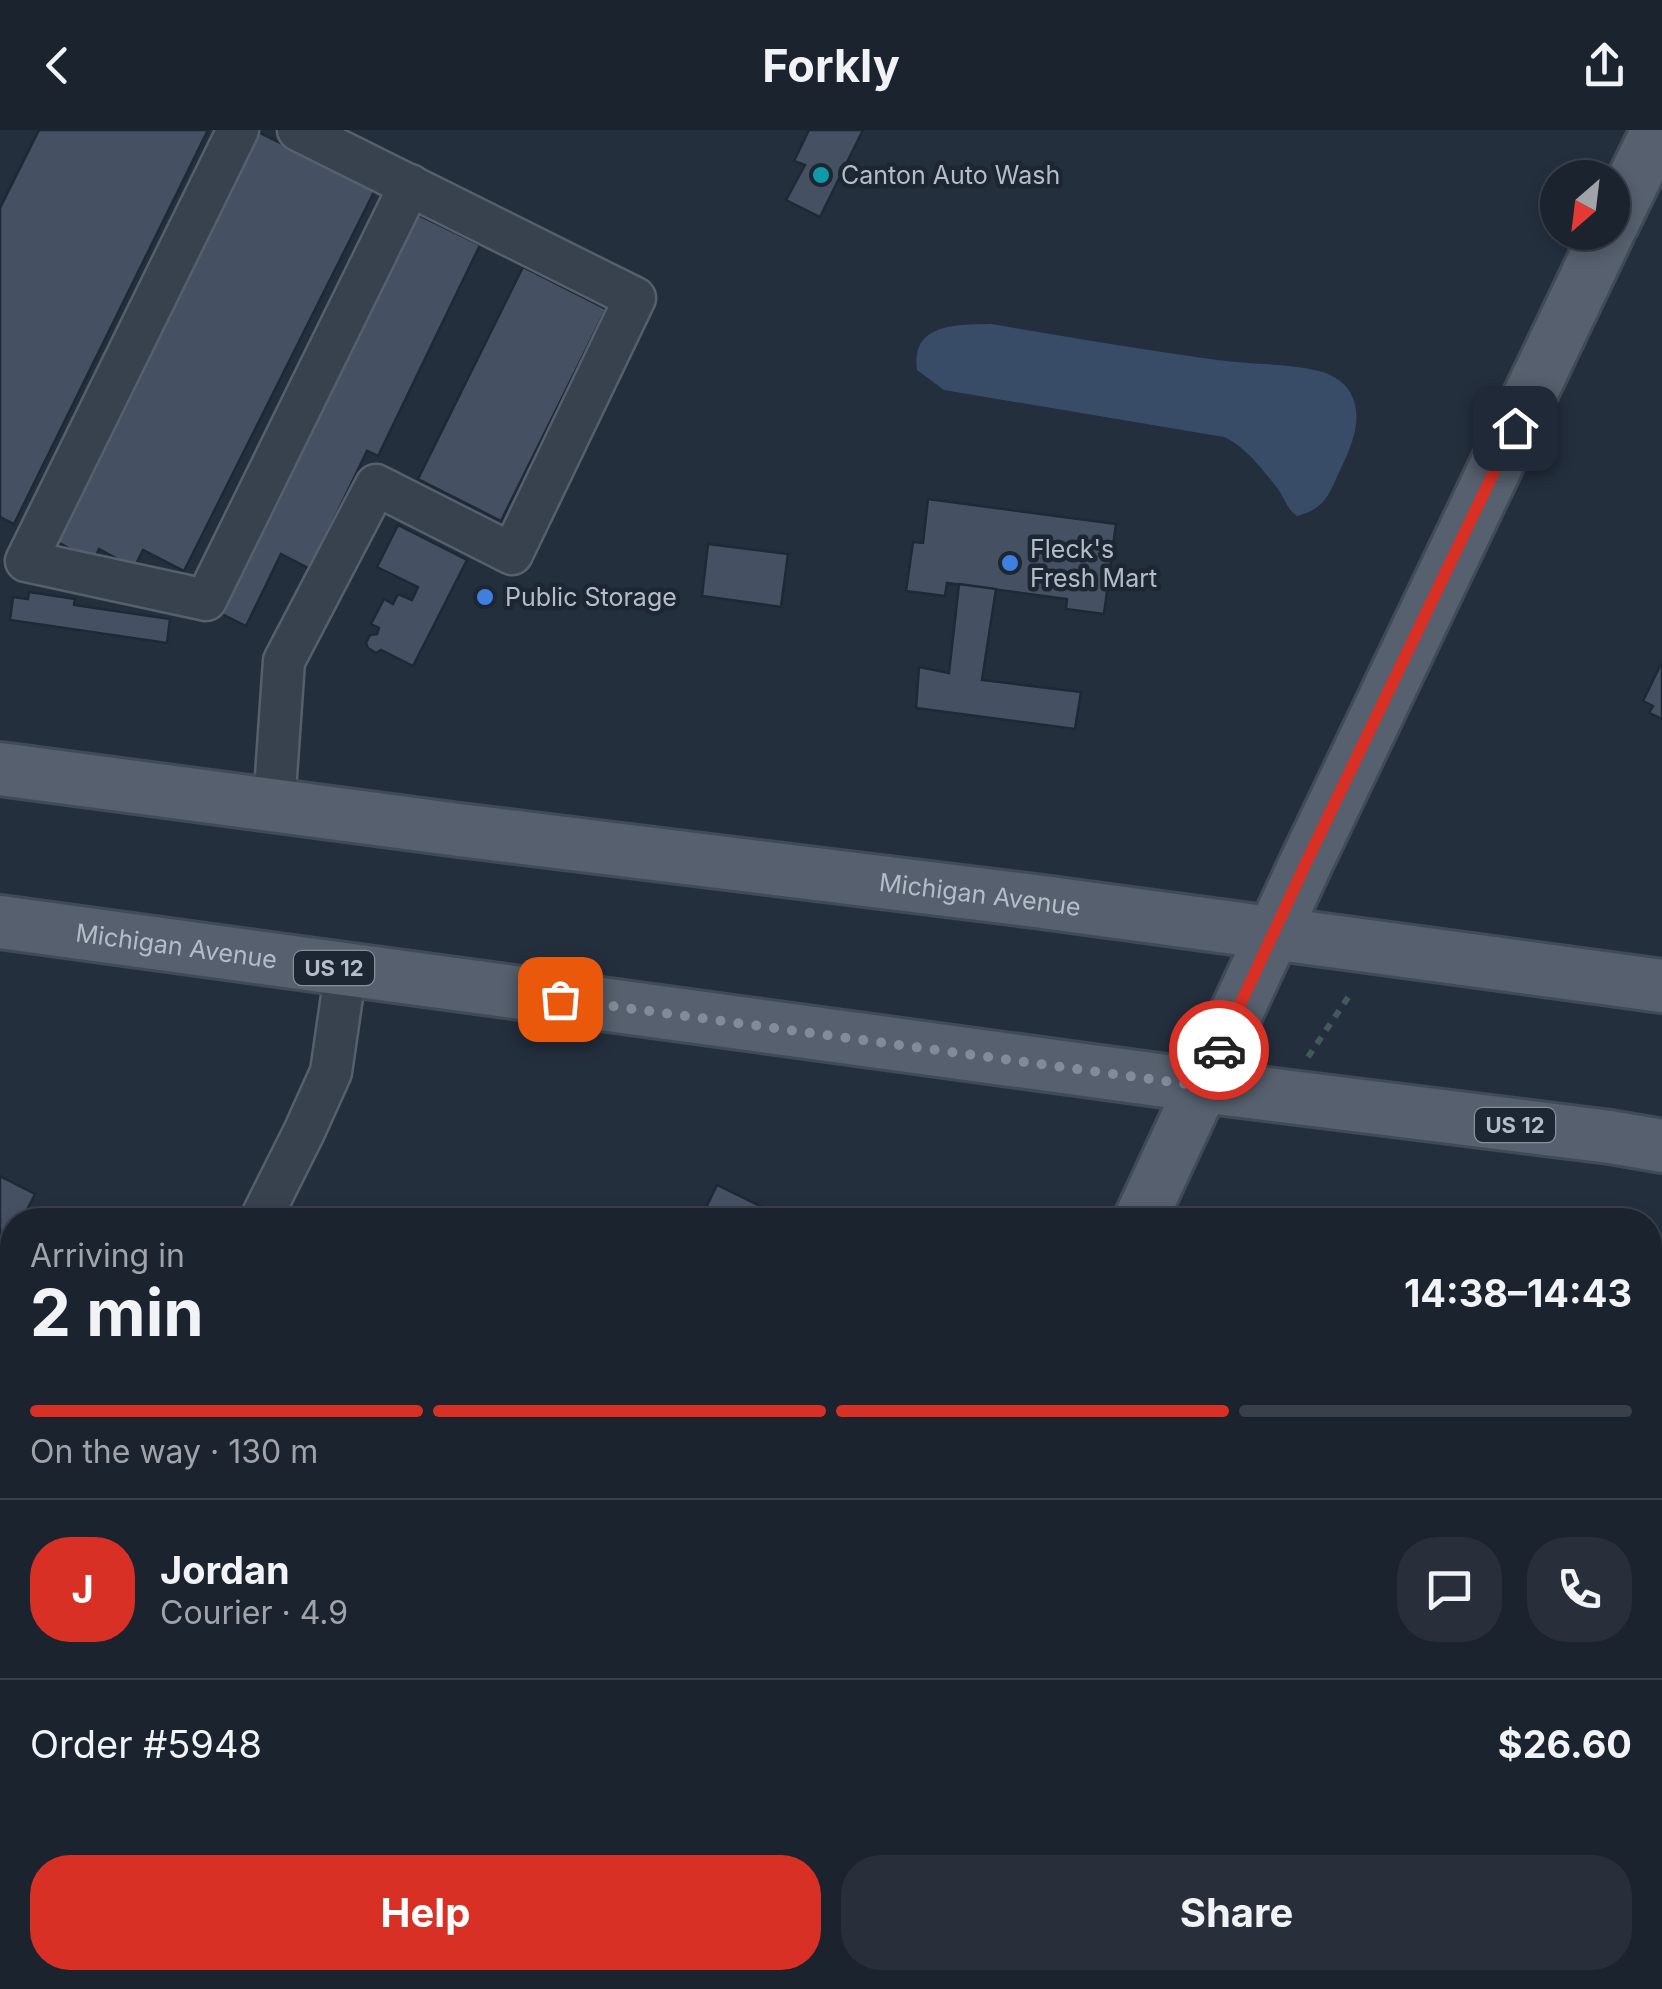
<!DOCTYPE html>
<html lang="en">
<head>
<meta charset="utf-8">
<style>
	:root { --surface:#1b232e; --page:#282f3a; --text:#f1f3f6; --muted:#a0a4aa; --line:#39404a; --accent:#d93025 }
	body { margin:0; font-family:Inter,sans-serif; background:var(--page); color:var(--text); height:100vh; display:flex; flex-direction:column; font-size:38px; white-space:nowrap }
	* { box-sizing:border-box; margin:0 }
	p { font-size:32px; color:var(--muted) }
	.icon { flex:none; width:55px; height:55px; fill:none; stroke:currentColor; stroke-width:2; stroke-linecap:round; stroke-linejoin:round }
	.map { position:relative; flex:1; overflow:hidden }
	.panel { position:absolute; left:0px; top:1078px; width:1662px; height:782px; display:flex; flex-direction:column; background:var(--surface); border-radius:40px 40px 0 0; box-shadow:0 5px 15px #0003,0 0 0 2px var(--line) }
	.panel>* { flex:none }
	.needle { width:65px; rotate:208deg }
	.controls { position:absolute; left:1540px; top:30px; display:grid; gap:20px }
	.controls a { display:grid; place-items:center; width:90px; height:90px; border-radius:50%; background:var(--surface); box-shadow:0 5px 15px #0003,0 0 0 2px var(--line); font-size:50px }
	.pin { position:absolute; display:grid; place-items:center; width:85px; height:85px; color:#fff; margin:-42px; border-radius:20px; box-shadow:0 5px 15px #0006 }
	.courier { position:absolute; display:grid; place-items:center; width:100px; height:100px; margin:-50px; border:8px solid #d93025; border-radius:50%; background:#fff; color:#222; box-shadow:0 2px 12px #0007 }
	.headline em { font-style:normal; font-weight:700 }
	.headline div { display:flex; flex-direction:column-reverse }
	.headline { display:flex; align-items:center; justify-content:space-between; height:170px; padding:0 30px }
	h1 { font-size:65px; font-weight:700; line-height:75px }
	.bar { display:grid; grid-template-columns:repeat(4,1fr); gap:15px 10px; align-content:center; height:120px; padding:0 30px }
	.bar i { height:12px; border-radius:8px; background:var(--line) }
	.bar .selected { background:var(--accent) }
	.bar p { grid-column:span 4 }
	.line { display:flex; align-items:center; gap:25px; padding:0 30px; border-top:2px solid var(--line) }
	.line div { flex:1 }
	.round { display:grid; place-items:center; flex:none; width:105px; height:105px; border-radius:40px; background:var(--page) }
	.cta { display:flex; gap:20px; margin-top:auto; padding:20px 30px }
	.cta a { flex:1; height:115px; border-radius:40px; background:var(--accent); color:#fff; font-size:40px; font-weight:700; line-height:115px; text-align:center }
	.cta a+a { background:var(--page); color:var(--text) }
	header { display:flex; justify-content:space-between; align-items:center; height:130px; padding:0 30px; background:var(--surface); font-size:45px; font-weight:700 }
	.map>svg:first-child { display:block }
	.green { fill:#263c3f }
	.water { fill:#394c67 }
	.building { fill:#455162; stroke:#1f2835; stroke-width:2.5 }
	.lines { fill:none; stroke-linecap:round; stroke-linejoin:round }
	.minor-casing { stroke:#565f6c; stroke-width:45 }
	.major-casing { stroke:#414a57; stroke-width:58 }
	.path { stroke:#44595c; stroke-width:6; stroke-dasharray:8 8; stroke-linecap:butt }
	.minor { stroke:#38414e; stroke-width:40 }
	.major { stroke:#56606e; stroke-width:52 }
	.done { stroke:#828b98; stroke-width:10; stroke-dasharray:0 18 }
	.route { stroke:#d93025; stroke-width:12 }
	.culture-dot { fill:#0f9aa8; stroke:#1d2633; stroke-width:4 }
	.shop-dot { fill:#3f7fe0; stroke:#1d2633; stroke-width:4 }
	.labels { text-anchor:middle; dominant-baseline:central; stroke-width:9; stroke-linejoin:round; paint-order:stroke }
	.shield { fill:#1d2633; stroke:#878f9c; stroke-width:2.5 }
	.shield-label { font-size:22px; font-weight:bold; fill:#b4bcc9 }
	.poi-label { font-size:25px; fill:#b4bcc9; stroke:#1d2633; text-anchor:start }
	.street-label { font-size:25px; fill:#b4bcc9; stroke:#1d2633 }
</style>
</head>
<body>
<header><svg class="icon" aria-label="back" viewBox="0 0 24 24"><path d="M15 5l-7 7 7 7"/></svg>Forkly<svg class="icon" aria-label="share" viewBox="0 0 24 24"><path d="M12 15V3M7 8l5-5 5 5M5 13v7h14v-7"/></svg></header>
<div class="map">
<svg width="1662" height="1859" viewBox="0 0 1662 1859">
	<rect width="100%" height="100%" fill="#242f3e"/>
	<!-- green -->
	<path class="green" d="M54,1848h248l-21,11h-213l-12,-7z"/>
	<!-- water -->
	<path class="water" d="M991,194c75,13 151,26 226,36 36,5 72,3 106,12 9,3 20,10 25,17 17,25 5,54 -7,79 -12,25 -14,40 -44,48 -10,-7 -12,-17 -19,-27 -14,-18 -33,-43 -54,-52l-280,-47 -27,-20c-6,-48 41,-45 74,-46z"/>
	<!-- building -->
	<g class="building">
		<path d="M39,0h169l-194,394 -14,-7v-309z"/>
		<path d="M809,0h54l-43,87 -34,-17 19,-35 -11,-4z"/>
		<path d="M258,2l117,58 -191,381 -41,-21 -9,18 -35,-19 -6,13 -37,-21z"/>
		<path d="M416,84l64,31 -102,211 -11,-5 -57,118 -29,-15 -35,72 -24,-12z"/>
		<path d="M523,137l83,42 -105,212 -83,-42z"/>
		<path d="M928,369l188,25 -12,90 -38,-5 1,-10 -120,-16 -2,13 -39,-5 7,-49 10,1z"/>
		<path d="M398,395l69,35 -54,106 -32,-16 -5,3 -8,-5 -2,-5 4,-8 7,-1 2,-6 -8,-4 13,-25 9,5 5,-10 14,6 6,-13 -41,-20z"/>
		<path d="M708,414l80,10 -7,53 -79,-11z"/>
		<path d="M959,454l37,5 -14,91 99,12 -6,37 -159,-21 3,-41 30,6z"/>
		<path d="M29,462l46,7 -1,6 96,14 -3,24 -157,-23 3,-23 15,2z"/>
		<path d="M1662,532v57l-13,-6 4,-7 -10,-5z"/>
		<path d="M0,1046l35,18 -13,26h-10v18l-12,25z"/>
		<path d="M717,1055l72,35h-89z"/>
		<path d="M1650,1267l12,1v111l-12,-2z"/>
	</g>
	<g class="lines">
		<defs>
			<g id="minor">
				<path d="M238,0l-212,431 180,39 204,-415"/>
				<path d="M274,675l10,-144 92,-176 136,69 123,-256 -337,-168"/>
				<path d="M260,1090l44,-88 27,-60 15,-103"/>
				<path d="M1650,1540l12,2"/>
				<path d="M0,1599l12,-26"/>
				<path d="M0,1806l12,-10"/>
				<path d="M617,1848l9,11"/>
				<path d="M829,1859l7,-11"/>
			</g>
			<g id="major">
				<path d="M1612,94l46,-94"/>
				<path id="s1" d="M0,639l459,61 576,71 627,85"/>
				<path id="s2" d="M0,792l1202,164 408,51 52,9"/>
				<path d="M1140,1090l165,-355 303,-633"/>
				<path d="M532,1859l17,-11"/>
			</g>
		</defs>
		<!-- minor casing -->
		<use href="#minor" class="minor-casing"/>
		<!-- major casing -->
		<use href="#major" class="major-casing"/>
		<!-- path -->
		<path class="path" d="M1308,927l41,-61"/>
		<!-- minor -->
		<use href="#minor" class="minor"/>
		<!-- major -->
		<use href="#major" class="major"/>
	</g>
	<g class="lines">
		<!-- done -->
		<path class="done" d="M560,869l642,87 17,-36"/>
		<!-- route -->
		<path class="route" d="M1219,920l86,-185 210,-437"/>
	</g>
	<!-- markers -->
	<circle class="culture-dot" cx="821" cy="45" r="10"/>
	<g class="shop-dot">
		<circle cx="1010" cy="433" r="10"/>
		<circle cx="485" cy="467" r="10"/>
	</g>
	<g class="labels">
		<!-- shield labels -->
		<g class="shield">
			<rect x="294" y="821" width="80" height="34" rx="8"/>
			<rect x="1475" y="978" width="80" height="34" rx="8"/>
		</g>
		<g class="shield-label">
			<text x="334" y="838">US 12</text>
			<text x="1515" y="995">US 12</text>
		</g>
		<!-- poi labels -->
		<g class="poi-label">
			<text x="841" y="45">Canton Auto Wash</text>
			<text x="1030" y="419">Fleck's<tspan x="1030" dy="29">Fresh Mart</tspan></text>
			<text x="505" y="467">Public Storage</text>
		</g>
		<!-- street labels -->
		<g class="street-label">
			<text stroke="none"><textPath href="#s1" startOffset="988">Michigan Avenue</textPath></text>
			<text stroke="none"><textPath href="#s2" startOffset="178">Michigan Avenue</textPath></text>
		</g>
	</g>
</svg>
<div class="controls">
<a><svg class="needle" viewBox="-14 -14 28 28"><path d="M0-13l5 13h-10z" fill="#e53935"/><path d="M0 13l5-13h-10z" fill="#a0a4aa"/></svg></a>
</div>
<div class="pin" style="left:560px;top:869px;background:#ea580c"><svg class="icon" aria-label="bag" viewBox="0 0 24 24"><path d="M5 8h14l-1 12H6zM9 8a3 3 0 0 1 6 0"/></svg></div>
<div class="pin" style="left:1515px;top:298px;background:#1f2937"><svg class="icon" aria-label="home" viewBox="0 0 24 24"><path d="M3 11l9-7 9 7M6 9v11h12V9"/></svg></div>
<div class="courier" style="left:1219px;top:920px"><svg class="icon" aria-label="car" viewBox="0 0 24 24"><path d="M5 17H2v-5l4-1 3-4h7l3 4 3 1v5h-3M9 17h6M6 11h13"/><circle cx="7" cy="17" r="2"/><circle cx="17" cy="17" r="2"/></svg></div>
<section class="panel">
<div class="headline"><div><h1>2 min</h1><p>Arriving in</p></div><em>14:38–14:43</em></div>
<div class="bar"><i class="selected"></i><i class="selected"></i><i class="selected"></i><i></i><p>On the way · 130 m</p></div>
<div class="line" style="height:180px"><b class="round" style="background:var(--accent);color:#fff">J</b><div><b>Jordan</b><p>Courier · 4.9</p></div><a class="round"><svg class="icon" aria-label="chat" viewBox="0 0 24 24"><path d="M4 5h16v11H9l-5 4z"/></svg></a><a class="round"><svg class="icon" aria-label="phone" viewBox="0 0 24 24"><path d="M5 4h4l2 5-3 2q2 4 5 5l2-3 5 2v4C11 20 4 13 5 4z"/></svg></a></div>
<div class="line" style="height:130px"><div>Order #5948</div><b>$26.60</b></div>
<div class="cta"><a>Help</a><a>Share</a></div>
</section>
</div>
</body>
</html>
